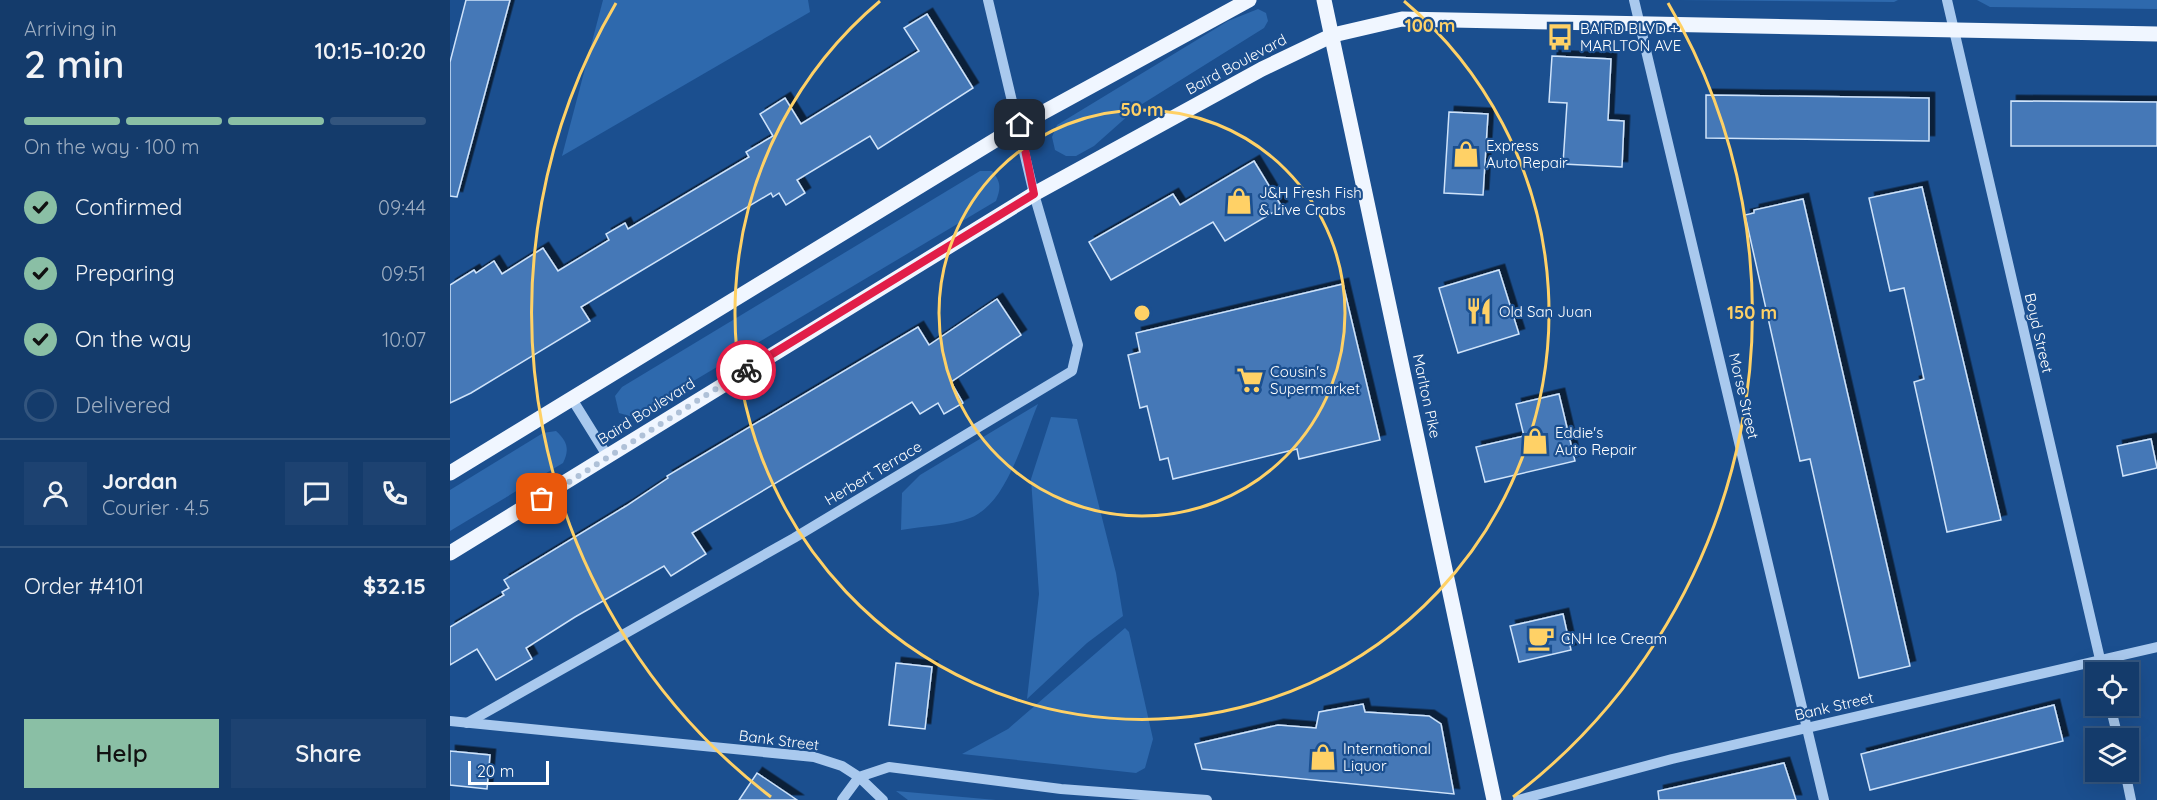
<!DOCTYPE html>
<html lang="en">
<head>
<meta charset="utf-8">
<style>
	:root { --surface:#143b6b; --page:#1d4271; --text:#f1f3f6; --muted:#9dadc1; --line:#33557e; --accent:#8abfa5 }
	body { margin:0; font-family:Quicksand,sans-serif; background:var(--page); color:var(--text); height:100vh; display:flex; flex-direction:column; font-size:22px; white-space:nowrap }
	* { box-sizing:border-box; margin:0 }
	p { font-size:20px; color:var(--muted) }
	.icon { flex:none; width:33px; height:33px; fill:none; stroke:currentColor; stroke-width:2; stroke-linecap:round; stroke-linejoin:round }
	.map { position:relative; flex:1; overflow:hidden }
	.drawer { display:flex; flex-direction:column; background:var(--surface); width:450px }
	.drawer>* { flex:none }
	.buttons { position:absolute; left:1635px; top:662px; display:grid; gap:12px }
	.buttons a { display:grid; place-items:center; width:54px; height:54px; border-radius:0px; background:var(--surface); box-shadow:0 6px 24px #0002,0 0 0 2px var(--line); font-size:30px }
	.scale { position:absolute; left:18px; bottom:15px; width:81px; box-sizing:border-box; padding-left:6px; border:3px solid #fff; border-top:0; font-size:16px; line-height:21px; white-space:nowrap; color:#fff; -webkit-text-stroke:4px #1b4f8f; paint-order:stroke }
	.pin { position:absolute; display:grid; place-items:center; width:51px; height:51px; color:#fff; margin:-26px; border-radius:12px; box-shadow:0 3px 9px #0006 }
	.courier { position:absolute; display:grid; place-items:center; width:60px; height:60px; margin:-30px; border:4px solid #e11d48; border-radius:50%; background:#fff; color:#222; box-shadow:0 2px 8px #0007 }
	.summary em { font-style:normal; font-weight:600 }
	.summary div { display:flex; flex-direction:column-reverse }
	.summary { display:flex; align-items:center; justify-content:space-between; height:102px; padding:0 24px }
	h1 { font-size:39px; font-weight:600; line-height:45px }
	.bar { display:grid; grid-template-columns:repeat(4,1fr); gap:9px 6px; align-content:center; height:72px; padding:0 24px }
	.bar i { height:8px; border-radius:4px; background:var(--line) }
	.bar .on { background:var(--accent) }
	.bar p { grid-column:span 4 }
	.line { display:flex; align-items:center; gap:15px; padding:0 24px; border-top:2px solid var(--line) }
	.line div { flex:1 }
	.round { display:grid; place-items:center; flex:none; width:63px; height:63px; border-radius:0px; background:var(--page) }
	ol { padding:0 24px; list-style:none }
	li { display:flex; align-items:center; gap:18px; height:66px }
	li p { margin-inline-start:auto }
	li .icon { padding:6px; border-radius:50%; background:var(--accent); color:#111; stroke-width:4 }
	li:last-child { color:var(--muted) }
	li i { width:33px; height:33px; border:3px solid var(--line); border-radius:50% }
	.action { display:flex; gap:12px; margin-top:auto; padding:12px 24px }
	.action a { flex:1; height:69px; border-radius:0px; background:var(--accent); color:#111; font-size:24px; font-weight:600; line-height:69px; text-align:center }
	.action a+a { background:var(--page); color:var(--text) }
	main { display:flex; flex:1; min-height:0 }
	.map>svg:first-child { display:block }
	.green { fill:#2e69ad }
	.building { fill:#4478b7; stroke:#cfe3fa; stroke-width:1.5; filter:url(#shadow) }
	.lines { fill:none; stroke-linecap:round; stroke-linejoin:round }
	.minor { stroke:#a9c9ee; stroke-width:10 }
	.major { stroke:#f0f6ff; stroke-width:15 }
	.done { stroke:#afc1d8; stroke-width:6; stroke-dasharray:0 10.8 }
	.route { stroke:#e11d48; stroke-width:8 }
	.ring { fill:none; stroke:#ffd166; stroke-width:3 }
	.labels { text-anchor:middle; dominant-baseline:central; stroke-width:4.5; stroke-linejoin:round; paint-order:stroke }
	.poi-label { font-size:15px; fill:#fff; stroke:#1b4f8f; text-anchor:start }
	.street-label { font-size:15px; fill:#fff; stroke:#1b4f8f }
	.centre { fill:#ffd166; stroke:#1b4f8f; stroke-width:3 }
	.ring-label { font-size:18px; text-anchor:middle; font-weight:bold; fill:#ffd166; stroke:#1b4f8f; stroke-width:4.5; stroke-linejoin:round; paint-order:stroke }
</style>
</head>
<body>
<main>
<section class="drawer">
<div class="summary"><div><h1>2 min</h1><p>Arriving in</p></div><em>10:15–10:20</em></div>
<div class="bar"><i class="on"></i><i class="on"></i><i class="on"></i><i></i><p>On the way · 100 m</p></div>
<ol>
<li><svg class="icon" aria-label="check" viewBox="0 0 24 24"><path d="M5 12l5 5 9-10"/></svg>Confirmed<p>09:44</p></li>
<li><svg class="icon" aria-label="check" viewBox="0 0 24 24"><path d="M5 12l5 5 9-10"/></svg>Preparing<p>09:51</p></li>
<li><svg class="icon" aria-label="check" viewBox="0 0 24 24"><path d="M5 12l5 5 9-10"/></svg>On the way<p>10:07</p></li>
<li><i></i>Delivered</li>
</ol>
<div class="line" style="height:108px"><a class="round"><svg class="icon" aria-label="person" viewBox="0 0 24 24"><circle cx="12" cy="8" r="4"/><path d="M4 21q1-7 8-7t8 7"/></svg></a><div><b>Jordan</b><p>Courier · 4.5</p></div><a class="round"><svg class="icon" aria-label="chat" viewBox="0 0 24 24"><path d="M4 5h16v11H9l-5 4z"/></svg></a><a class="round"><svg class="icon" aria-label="phone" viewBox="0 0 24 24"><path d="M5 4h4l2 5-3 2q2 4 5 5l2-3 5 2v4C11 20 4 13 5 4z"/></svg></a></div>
<div class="line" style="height:78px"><div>Order #4101</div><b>$32.15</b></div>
<div class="action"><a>Help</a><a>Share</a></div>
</section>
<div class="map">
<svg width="1707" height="800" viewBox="0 0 1707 800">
	<defs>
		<filter id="shadow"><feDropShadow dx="5.5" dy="-5.5" stdDeviation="0" flood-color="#0009"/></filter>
	</defs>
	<rect width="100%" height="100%" fill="#1b4f8f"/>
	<!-- green -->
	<g class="green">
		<path d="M153,0h205l2,12 -248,144z"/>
		<path d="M1229,0h219l-4,2z"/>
		<path d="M1527,0h180v9l-167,-2z"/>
		<path d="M808,9l8,4 2,8 -4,7 -125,78 -45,40 -18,10h-10l-11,-6 -3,-13 5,-12 171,-104z"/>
		<path d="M530,171h12c9,11 9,17 4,30l-363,216 -14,-4 -4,-17 7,-9z"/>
		<path d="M588,404c-15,35 -31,100 -68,114 -21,8 -47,8 -69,12l1,-37 18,-18z"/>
		<path d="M601,417l26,2 39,154 7,43 -36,27 -60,56 12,-105 -8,-115z"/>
		<path d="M106,431c11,10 14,18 7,32l-113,68v-41l93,-57z"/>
		<path d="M675,628l4,4 24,107 -8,29 -9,5 -174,-19 46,-25z"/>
		<path d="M446,791l100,9h-88z"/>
	</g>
	<!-- building -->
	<g class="building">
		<path d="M16,0h44l-53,197 -7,-1v-134z"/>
		<path d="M477,14l46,74 -95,61 -8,-13 -73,44 8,13 -19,12 -7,-12 -6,4 -2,-4 -142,85 -48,29 9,14 -119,72 -21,10v-118l24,-15 2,3 18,-12 8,13 41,-26 15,23 51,-31 -3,-6 19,-11 3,6 121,-72 -3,-5 27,-16 -13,-22 25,-16 16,26 118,-73 -15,-23z"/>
		<path d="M1102,56l59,3 -3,61 16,1 -2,46 -59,-3 4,-61 -18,-1z"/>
		<path d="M1256,95l223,3v43l-223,-3z"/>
		<path d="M1561,101l146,1v44h-146z"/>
		<path d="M999,112l39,2 -5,81 -39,-2z"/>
		<path d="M804,161l28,46 -57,34 -12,-19 -102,58 -22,-38 84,-48 7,11z"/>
		<path d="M1472,187l79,333 -54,12 -33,-150 10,-3 -20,-91 -14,3 -21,-93z"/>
		<path d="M1353,199l107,467 -51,12 -49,-219 -10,2 -55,-246 9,-2v-3z"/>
		<path d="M1049,270l20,64 -61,19 -19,-65z"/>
		<path d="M893,284l37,156 -81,19 -2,-10 -124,30 -5,-21 -8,2 -13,-54 -7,2 -12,-53 12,-3 -4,-19z"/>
		<path d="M547,299l24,36 -70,47 12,21 -19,11 -6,-11 -18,11 -8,-12 -49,29 -171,102 14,21 -35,22 -7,-10 -89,51 -49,31 6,11 -36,21 -19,-31 -27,16v-38l54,-32 -2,-3 7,-4 -5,-8 122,-74 42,-28 -1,-2 251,-149 11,18z"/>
		<path d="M1109,394l16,67 -90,21 -9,-35 48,-11 -8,-32z"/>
		<path d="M1701,439l6,29 -34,8 -6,-30z"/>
		<path d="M1113,614l8,36 -52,12 -9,-36z"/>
		<path d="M446,663l36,4 -7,62 -36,-4z"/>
		<path d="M913,704l2,8 64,4 12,8 13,70 -252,-25 -7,-25 83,-19 38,3 3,-16z"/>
		<path d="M1604,705l9,36 -193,49 -9,-36z"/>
		<path d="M0,751l40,4 -3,34 -37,-4z"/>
		<path d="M1334,763l12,37h-137l-1,-9z"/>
		<path d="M307,773l40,27h-58z"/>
	</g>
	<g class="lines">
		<!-- minor -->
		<g class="minor">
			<path d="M1184,0l190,800"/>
			<path d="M1497,0l156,672"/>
			<path d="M122,399l36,58"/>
			<path d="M1660,705l8,33"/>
			<path d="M0,721l364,36 28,9 17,11 30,-10 172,22 146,11"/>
			<path d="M17,723l327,-185 278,-167 6,-26 -44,-151 -46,-194"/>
			<path d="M1675,771l6,29"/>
			<path d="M392,800l17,-23 24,23"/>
			<path d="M1068,800l154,-41 485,-112"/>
		</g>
		<!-- major -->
		<g class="major">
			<path d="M874,0l170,800"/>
			<path d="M0,473l570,-348 229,-125"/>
			<path d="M0,553l584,-359 228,-125 71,-34 69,-16 755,15"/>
		</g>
	</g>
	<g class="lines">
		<!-- done -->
		<path class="done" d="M92,499l204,-129"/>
		<!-- route -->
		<path class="route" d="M296,370l288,-176 -14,-69"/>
	</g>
	<!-- distance rings -->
	<g class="ring">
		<circle cx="692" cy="313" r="203"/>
		<path d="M954 1A407 407 0 1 1 430 1"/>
		<path d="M321 797A610 610 0 0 1 166 3M1218 3A610 610 0 0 1 1063 797"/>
	</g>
	<!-- icons -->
	<defs>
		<symbol id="bus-bare" viewBox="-9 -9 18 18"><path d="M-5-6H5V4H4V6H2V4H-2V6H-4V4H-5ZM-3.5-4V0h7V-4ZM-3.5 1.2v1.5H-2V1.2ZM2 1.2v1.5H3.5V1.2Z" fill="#ffd166" stroke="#1b4f8f" stroke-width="2.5" paint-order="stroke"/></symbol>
		<symbol id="shop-bare" viewBox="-9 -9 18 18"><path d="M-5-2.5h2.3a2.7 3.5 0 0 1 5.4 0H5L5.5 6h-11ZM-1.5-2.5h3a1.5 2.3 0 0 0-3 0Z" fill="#ffd166" stroke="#1b4f8f" stroke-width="2.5" paint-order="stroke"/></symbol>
		<symbol id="restaurant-bare" viewBox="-9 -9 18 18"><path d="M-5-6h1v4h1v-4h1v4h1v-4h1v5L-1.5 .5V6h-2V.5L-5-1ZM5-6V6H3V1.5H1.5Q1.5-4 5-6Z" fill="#ffd166" stroke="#1b4f8f" stroke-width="2.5" paint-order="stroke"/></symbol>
		<symbol id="supermarket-bare" viewBox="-9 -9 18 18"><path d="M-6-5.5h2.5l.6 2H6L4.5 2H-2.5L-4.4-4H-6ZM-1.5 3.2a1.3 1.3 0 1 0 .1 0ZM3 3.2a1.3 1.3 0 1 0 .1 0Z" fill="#ffd166" stroke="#1b4f8f" stroke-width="2.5" paint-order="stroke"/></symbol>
		<symbol id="cafe-bare" viewBox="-9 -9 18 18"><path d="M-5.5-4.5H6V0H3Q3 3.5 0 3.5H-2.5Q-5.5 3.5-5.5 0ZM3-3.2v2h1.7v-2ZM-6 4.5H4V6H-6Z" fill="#ffd166" stroke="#1b4f8f" stroke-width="2.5" paint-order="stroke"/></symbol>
	</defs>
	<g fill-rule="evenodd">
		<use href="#bus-bare" x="1091" y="18" width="38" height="38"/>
		<use href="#shop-bare" x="997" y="135" width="38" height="38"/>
		<use href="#shop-bare" x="770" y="182" width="38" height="38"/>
		<use href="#restaurant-bare" x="1010" y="292" width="38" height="38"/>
		<use href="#supermarket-bare" x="781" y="361" width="38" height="38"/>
		<use href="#shop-bare" x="1066" y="422" width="38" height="38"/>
		<use href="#cafe-bare" x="1072" y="619" width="38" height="38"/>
		<use href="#shop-bare" x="854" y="738" width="38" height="38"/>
	</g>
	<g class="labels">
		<!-- poi labels -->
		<g class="poi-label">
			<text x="1130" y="28">BAIRD BLVD +<tspan x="1130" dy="17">MARLTON AVE</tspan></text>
			<text x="1036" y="145">Express<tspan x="1036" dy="17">Auto Repair</tspan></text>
			<text x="809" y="192">J&amp;H Fresh Fish<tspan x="809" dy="17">&amp; Live Crabs</tspan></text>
			<text x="1049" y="311">Old San Juan</text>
			<text x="820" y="371">Cousin's<tspan x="820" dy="17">Supermarket</tspan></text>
			<text x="1105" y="432">Eddie's<tspan x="1105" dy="17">Auto Repair</tspan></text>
			<text x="1111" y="638">CNH Ice Cream</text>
			<text x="893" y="748">International<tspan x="893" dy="17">Liquor</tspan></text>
		</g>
		<!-- street labels -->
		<g class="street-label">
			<text transform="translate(786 64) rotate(-28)">Baird Boulevard</text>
			<text transform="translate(1589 333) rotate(77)">Boyd Street</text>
			<text transform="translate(977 396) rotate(78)">Marlton Pike</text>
			<text transform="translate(1294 396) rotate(77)">Morse Street</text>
			<text transform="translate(196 411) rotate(-32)">Baird Boulevard</text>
			<text transform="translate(423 473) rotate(-31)">Herbert Terrace</text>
			<text transform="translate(1384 706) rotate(-13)">Bank Street</text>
			<text transform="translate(329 740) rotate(7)">Bank Street</text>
		</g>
	</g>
	<circle cx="692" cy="313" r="9" class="centre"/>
	<g class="ring-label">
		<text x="980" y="32">100 m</text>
		<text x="692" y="116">50 m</text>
		<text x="1302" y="319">150 m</text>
	</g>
</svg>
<div class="buttons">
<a><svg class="icon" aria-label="locate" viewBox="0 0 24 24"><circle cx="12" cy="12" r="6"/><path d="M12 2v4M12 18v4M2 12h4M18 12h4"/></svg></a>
<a><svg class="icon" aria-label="layers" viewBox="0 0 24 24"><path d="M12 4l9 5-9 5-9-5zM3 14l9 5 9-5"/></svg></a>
</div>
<div class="scale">20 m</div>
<div class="pin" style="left:92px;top:499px;background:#ea580c"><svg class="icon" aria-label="bag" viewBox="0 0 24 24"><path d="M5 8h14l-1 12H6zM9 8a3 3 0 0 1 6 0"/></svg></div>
<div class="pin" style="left:570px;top:125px;background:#1f2937"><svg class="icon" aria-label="home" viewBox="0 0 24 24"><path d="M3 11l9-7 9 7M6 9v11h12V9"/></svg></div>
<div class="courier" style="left:296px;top:370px"><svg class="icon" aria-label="bike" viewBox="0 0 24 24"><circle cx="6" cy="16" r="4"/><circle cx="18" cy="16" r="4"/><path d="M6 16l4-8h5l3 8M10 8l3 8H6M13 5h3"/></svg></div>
</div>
</main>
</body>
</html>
